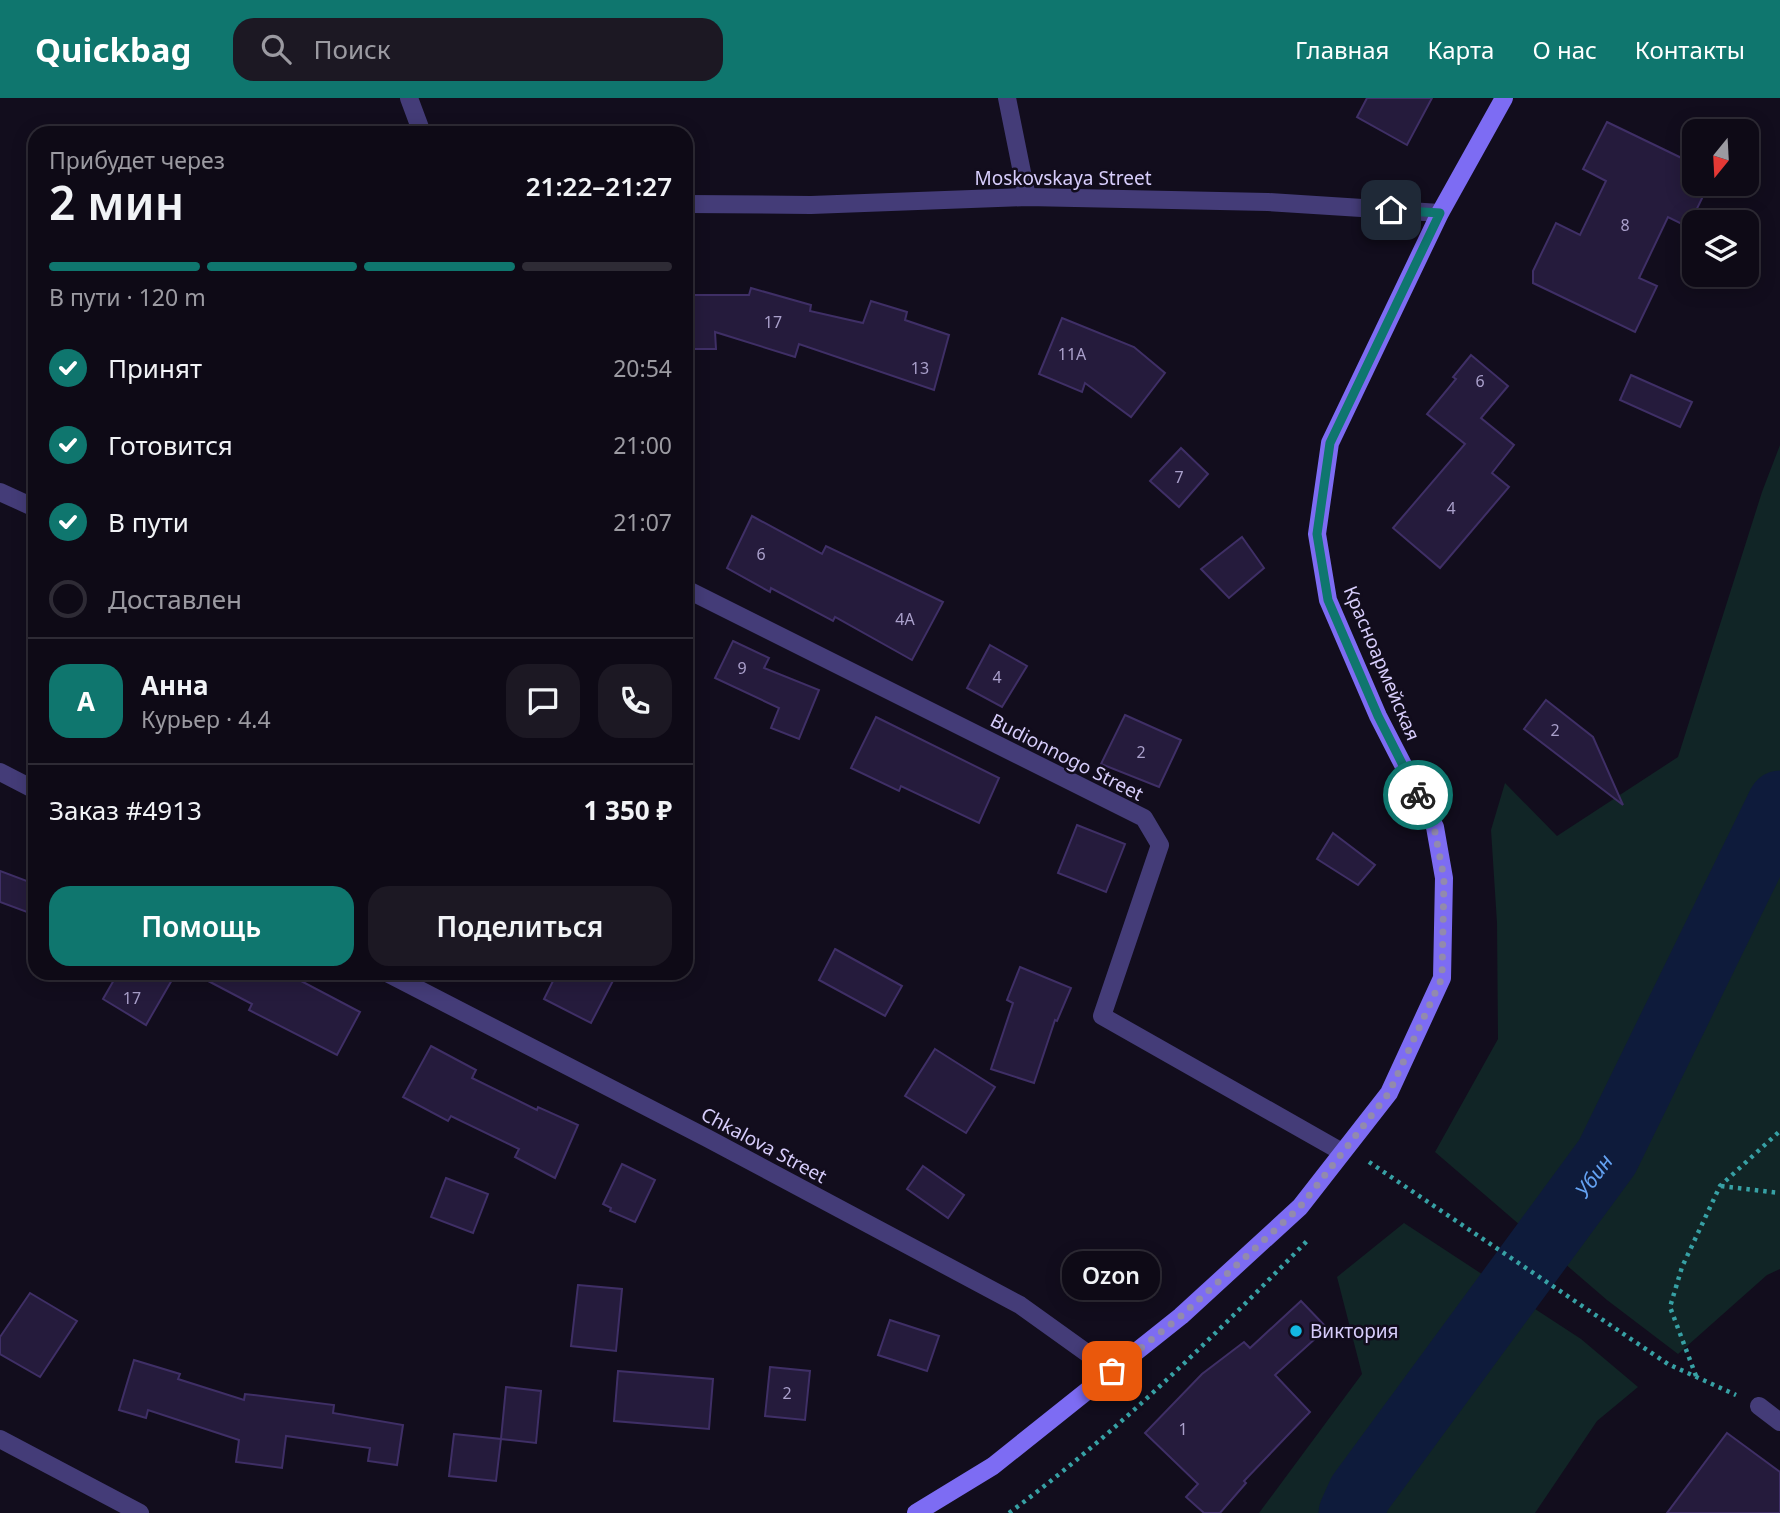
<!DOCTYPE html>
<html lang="ru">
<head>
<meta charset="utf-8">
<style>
	:root { --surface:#0e0a16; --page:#1c1823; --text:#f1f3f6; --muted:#9b9aa1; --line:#2e2b35; --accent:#0f766e }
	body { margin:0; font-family:"Noto Sans",sans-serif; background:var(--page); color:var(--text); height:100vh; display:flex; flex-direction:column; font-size:26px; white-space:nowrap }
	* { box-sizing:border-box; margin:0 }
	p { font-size:23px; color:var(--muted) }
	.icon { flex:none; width:38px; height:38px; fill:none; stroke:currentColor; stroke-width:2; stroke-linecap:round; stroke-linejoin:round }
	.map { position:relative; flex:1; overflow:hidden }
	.sheet { position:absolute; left:28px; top:28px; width:665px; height:854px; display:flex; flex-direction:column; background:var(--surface); border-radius:21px; box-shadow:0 4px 18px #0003,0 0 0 2px var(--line) }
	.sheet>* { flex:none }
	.needle { width:46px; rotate:198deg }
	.controls { position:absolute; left:1682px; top:21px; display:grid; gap:14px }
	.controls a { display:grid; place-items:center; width:77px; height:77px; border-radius:14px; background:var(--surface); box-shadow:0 4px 18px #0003,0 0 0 2px var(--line); font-size:35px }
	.pin { position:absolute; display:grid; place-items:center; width:60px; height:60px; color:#fff; margin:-30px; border-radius:14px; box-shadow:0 4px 10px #0006 }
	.courier { position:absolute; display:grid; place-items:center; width:70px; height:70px; margin:-35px; border:5px solid #0f766e; border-radius:50%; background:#fff; color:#222; box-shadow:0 2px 9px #0007 }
	.bubble { position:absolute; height:49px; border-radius:21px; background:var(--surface); box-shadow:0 4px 18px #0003,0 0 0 2px var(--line); font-size:23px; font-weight:600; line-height:49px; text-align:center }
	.overview em { font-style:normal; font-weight:600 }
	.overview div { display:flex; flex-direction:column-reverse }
	.overview { display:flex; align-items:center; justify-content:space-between; height:119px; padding:0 21px }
	h1 { font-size:46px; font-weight:600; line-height:52px }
	.bar { display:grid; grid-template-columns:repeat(4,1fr); gap:10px 7px; align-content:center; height:84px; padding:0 21px }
	.bar i { height:9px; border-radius:5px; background:var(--line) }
	.bar .selected { background:var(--accent) }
	.bar p { grid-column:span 4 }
	.line { display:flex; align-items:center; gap:18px; padding:0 21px; border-top:2px solid var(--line) }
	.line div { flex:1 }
	.round { display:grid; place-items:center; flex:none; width:74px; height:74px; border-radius:21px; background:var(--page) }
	ol { padding:0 21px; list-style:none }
	li { display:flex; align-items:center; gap:21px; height:77px }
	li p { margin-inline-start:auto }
	li .icon { padding:7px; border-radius:50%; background:var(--accent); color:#fff; stroke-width:4 }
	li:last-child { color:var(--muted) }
	li i { width:38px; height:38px; border:4px solid var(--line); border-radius:50% }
	.action { display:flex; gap:14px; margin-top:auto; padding:14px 21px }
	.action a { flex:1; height:80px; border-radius:21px; background:var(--accent); color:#fff; font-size:28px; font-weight:600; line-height:80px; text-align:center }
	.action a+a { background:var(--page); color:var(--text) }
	header { display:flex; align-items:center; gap:42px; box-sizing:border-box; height:98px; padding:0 35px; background:var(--accent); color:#fff }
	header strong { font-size:33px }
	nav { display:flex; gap:38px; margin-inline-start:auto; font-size:24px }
	.search { width:490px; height:63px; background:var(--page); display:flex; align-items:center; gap:18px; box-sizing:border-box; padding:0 24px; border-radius:21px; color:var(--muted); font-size:26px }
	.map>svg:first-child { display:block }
	.green { fill:#112526 }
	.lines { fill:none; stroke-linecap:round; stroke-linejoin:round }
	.river { stroke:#0e1b3b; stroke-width:65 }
	.building { fill:#251b3c; stroke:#3f2f66; stroke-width:2 }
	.path { stroke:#37a1a5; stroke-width:4.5; stroke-dasharray:3.5 5; stroke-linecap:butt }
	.street { stroke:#443c78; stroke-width:18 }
	.secondary { stroke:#7d6cf3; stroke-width:18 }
	.done { stroke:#928aad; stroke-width:7; stroke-dasharray:0 12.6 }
	.route { stroke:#0f766e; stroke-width:9 }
	.poi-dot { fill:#13b8e2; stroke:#120d1d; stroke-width:2.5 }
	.labels { text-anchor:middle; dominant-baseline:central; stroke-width:5; stroke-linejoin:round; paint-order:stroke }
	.number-label { font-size:16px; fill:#aaa0cb }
	.street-label { font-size:19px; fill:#d7cdfb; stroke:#120d1d }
	.poi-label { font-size:19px; fill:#d7cdfb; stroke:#120d1d; text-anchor:start }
	.water-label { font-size:21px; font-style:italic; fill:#64a2f2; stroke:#120d1d }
</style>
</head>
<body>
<header>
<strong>Quickbag</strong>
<div class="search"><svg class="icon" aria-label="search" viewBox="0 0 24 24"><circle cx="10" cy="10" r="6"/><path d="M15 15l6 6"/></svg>Поиск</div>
<nav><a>Главная</a><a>Карта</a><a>О нас</a><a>Контакты</a></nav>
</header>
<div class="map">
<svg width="1780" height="1415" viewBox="0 0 1780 1415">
	<rect width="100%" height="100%" fill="#120d1d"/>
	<!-- green -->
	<g class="green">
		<path d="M1780,347v824l-13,6 -89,79 -71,-54 -172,-148 63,-113 -1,-116 -6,-93 14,-47 52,53 121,-79 84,-265z"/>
		<path d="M1404,1125l177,116 57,48 -41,34 -62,92h-276l103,-139 -25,-97z"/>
	</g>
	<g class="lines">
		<!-- river -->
		<path class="river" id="s1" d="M1351,1415l9,-20 247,-336 173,-354"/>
	</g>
	<!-- building -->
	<g class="building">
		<path d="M1367,0h65l-25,47 -50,-28z"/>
		<path d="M1607,24l87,42v20h15l-21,43 -20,-10 -29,61 18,8 -22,46 -102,-49v-12l23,-48 24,12 26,-54 -23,-12z"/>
		<path d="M751,190l60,17 -1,6 53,12 8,-22 36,11 -2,8 44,15 -15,55 -135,-46 -4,13 -80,-25 1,17h-30v-54h63z"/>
		<path d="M1062,220l72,29 31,26 -34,44 -46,-34 -3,9 -43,-18z"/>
		<path d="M1471,257l37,31 -27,32 33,27 -22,28 17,14 -69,81 -47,-40 72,-84 -38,-30 29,-35 -3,-2z"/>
		<path d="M1631,277l61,27 -12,25 -60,-27z"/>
		<path d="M1181,350l27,26 -29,33 -29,-26z"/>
		<path d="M752,418l70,38 4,-8 117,56 -31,58 -77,-43 -2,4 -62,-33 -1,4 -43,-24z"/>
		<path d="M1242,439l22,31 -35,30 -28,-29z"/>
		<path d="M733,543l36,17 -5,10 55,22 -20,49 -28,-11 8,-20 -64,-30z"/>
		<path d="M990,547l37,21 -25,41 -35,-19z"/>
		<path d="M1546,602l47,37 30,68 -99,-76z"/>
		<path d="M1125,617l56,25 -22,47 -58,-23z"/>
		<path d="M876,619l123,61 -20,45 -78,-37 -2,5 -48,-23z"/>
		<path d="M1077,727l48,19 -19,48 -48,-19z"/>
		<path d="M1333,735l42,32 -17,20 -41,-26z"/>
		<path d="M0,773l35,13 -8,28 -27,-10z"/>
		<path d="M835,851l67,37 -17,30 -66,-36z"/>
		<path d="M1020,869l51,21 -14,33 -2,-1 -21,63 -43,-14 22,-66 -6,-3z"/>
		<path d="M118,875h58l-30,52 -43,-26z"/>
		<path d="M193,875h93l74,39 -23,43 -88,-45 3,-6z"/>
		<path d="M557,875h60l-26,50 -47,-24z"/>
		<path d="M431,948l45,24 -4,8 65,32 1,-3 40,18 -23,53 -40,-21 4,-8 -68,-33 -3,5 -45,-24z"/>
		<path d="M935,951l60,38 -29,46 -61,-37z"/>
		<path d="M622,1066l33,16 -20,42 -25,-11 1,-3 -8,-4z"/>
		<path d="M923,1068l41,29 -16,23 -41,-29z"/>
		<path d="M446,1080l42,16 -15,39 -42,-16z"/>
		<path d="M578,1187l44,4 -6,62 -45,-5z"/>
		<path d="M30,1195l47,28 -37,56 -40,-23v-17z"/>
		<path d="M1301,1203l26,27 -52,47 35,37 -66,69 2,2 -26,30h-16l-18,-16 12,-13 -53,-51 57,-59 42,-32 6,6z"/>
		<path d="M890,1222l49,16 -12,35 -49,-16z"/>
		<path d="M134,1262l46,14 -2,5 66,21 1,-6 89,11 -1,8 70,12 -6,40 -29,-4 2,-13 -84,-12 -4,32 -46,-6 3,-22 -91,-30 -2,8 -27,-8z"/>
		<path d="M770,1269l40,4 -5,49 -40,-4z"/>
		<path d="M618,1273l95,8 -4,50 -95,-8z"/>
		<path d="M506,1289l35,4 -5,52 -35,-4z"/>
		<path d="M1727,1335l53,39v41h-113z"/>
		<path d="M454,1336l47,5 -5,42 -47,-5z"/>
	</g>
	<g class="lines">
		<!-- path -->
		<g class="path">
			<path d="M1369,1064l299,202 68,31"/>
			<path d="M1721,1088l59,7"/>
			<path d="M1696,1278l-26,-69 12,-40 38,-81 60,-55"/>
			<path d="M1009,1415c108,-80 204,-176 298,-272"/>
		</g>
		<!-- street -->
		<g class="street">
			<path d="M409,0l13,35"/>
			<path d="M1007,0l20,99"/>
			<path d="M686,106l125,1 216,-8 241,5 172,11"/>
			<path d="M0,394l35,16"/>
			<path d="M686,491l458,229 16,27 -58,171 240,136"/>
			<path d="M0,674l35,18"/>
			<path d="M387,875l320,165 313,167 92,66"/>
			<path d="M1759,1308l21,16"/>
			<path d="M0,1341l140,74"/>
		</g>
		<!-- secondary -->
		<path class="secondary" d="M916,1415l77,-47 119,-95 69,-55 119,-109 89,-114 53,-115 2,-100 -9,-51 -57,-111 -50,-116 -11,-66 13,-91 110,-230 64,-115"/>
	</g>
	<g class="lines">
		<!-- done -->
		<path class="done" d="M1112,1273l69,-55 119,-109 89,-114 53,-115 2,-100 -10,-51 -16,-32"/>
		<!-- route -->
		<path class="route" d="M1391,112l49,3 -110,230 -13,91 11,66 50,116 40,79"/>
	</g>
	<!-- markers -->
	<circle class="poi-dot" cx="1296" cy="1233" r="7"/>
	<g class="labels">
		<!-- number labels -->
		<g class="number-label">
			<text x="1625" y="127">8</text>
			<text x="773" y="224">17</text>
			<text x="1072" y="256">11А</text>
			<text x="920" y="270">13</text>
			<text x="1480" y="283">6</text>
			<text x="1179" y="379">7</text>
			<text x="1451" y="410">4</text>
			<text x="761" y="456">6</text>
			<text x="905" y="521">4А</text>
			<text x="742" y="570">9</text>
			<text x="997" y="579">4</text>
			<text x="1555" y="632">2</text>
			<text x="1141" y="654">2</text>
			<text x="132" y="900">17</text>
			<text x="787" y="1295">2</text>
			<text x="1183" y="1331">1</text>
		</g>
		<!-- street labels -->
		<g class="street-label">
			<text x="1063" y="80">Moskovskaya Street</text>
			<text transform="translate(1382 565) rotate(67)">Красноармейская</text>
			<text transform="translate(1067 659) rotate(27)">Budionnogo Street</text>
			<text transform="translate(764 1047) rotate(28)">Chkalova Street</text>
		</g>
		<!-- poi labels -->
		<g class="poi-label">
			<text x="1310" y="1233">Виктория</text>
		</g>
		<!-- water labels -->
		<g class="water-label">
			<text stroke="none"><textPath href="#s1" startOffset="416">Убин</textPath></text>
		</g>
	</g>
</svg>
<div class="controls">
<a><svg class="needle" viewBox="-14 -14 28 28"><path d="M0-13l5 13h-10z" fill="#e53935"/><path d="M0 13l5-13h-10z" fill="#9b9aa1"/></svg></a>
<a><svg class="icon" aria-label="layers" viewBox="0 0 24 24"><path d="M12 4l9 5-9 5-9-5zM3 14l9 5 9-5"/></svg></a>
</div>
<div class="pin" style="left:1112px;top:1273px;background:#ea580c"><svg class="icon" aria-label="bag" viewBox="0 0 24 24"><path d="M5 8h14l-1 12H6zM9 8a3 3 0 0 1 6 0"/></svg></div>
<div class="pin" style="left:1391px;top:112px;background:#1f2937"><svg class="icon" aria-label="home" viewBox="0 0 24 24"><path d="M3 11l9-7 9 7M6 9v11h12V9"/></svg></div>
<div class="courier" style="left:1418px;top:697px"><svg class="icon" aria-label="bike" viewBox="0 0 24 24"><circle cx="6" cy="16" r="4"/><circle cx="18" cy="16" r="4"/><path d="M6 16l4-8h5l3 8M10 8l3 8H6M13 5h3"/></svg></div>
<div class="bubble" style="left:1062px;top:1153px;width:98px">Ozon</div>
<section class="sheet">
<div class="overview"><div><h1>2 мин</h1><p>Прибудет через</p></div><em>21:22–21:27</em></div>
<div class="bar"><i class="selected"></i><i class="selected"></i><i class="selected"></i><i></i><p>В пути · 120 m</p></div>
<ol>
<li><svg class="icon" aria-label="check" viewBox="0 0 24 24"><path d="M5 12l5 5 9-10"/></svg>Принят<p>20:54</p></li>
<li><svg class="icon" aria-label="check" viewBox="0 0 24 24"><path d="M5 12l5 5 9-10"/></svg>Готовится<p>21:00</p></li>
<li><svg class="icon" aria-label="check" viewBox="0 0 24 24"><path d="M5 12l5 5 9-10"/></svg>В пути<p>21:07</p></li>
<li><i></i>Доставлен</li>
</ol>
<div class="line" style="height:126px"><b class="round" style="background:var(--accent);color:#fff">А</b><div><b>Анна</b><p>Курьер · 4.4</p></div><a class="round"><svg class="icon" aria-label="chat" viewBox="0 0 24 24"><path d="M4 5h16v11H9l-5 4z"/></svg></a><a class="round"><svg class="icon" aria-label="phone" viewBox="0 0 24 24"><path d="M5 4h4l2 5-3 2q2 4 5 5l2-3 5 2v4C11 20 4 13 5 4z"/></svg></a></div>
<div class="line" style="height:91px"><div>Заказ #4913</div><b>1 350 ₽</b></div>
<div class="action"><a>Помощь</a><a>Поделиться</a></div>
</section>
</div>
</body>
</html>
